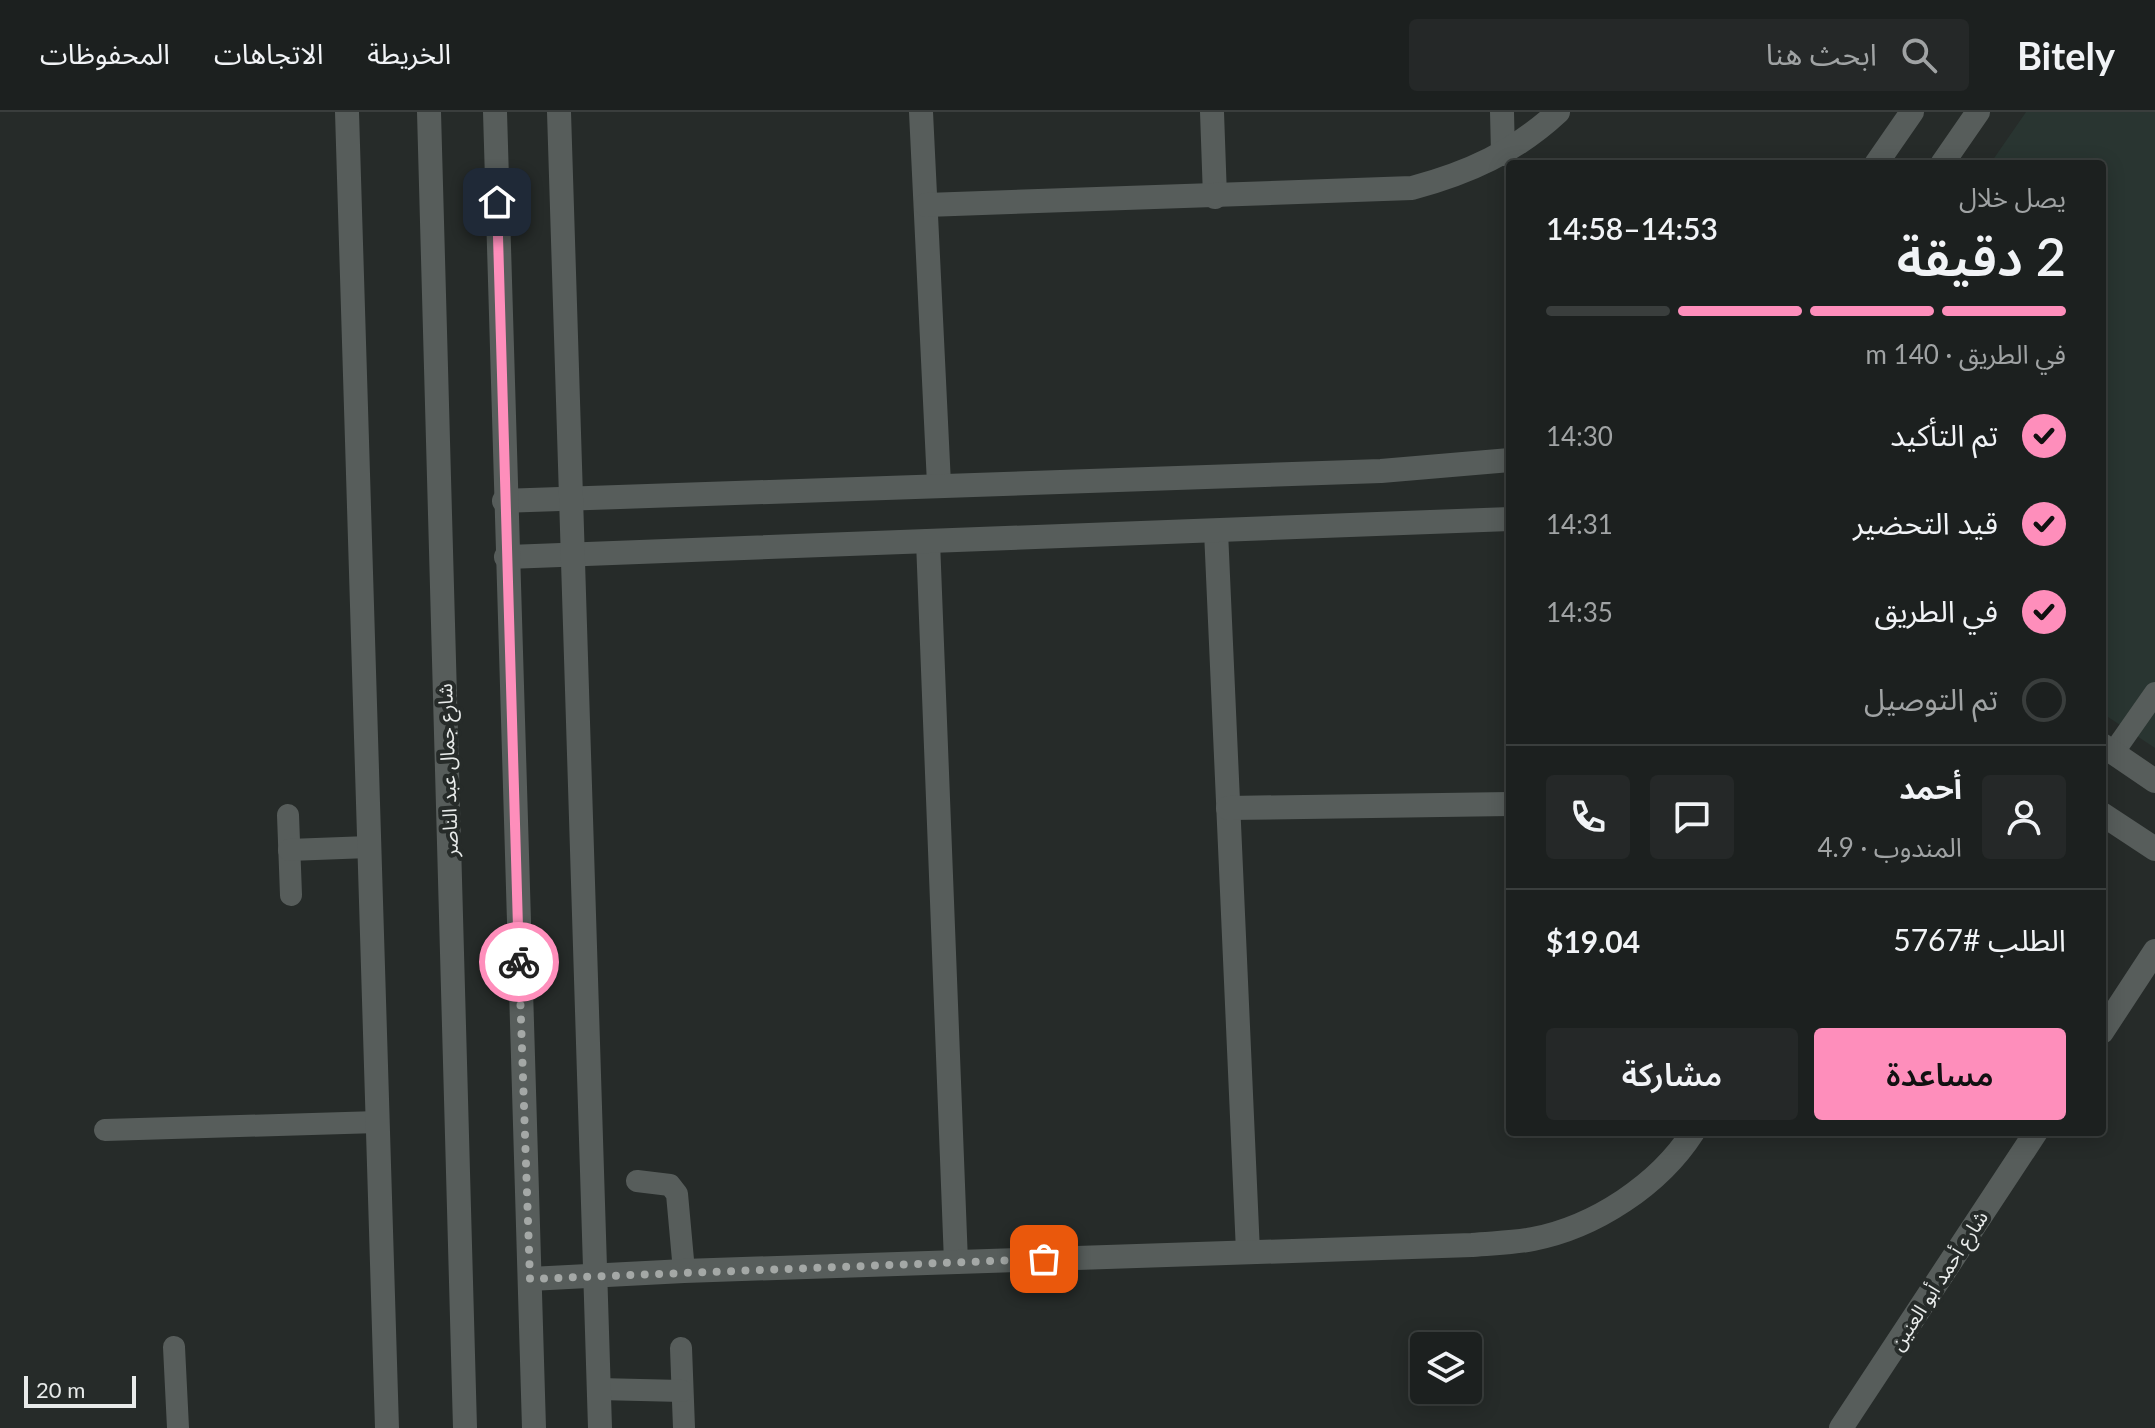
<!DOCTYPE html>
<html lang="ar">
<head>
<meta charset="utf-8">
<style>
	:root { --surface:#1c201f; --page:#252828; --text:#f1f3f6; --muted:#a0a3a4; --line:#3a3e3d; --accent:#fe8ebb }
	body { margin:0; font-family:Lato,"Noto Sans Arabic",sans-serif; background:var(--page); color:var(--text); direction:rtl; height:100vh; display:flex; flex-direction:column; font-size:30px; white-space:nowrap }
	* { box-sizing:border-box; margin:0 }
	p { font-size:26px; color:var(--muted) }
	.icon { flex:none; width:44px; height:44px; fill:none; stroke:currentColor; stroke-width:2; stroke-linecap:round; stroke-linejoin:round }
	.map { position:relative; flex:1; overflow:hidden; direction:ltr }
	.drawer { position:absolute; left:1506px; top:48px; width:600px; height:976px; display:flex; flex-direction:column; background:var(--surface); border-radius:8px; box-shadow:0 4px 20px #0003,0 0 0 2px var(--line); direction:rtl }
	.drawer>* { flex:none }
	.controls { position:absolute; left:1410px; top:1220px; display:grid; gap:16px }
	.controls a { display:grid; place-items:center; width:72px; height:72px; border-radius:8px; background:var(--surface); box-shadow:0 4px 20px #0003,0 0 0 2px var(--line); font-size:40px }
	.scale { position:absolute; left:24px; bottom:20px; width:112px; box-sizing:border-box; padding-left:8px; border:4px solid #e8ebea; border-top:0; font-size:22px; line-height:28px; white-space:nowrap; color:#e8ebea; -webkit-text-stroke:6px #262b29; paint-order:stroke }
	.pin { position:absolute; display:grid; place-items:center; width:68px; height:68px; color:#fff; margin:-34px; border-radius:16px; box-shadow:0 4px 12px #0006 }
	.courier { position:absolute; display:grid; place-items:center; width:80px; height:80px; margin:-40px; border:6px solid #fe8ebb; border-radius:50%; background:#fff; color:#222; box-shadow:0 2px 10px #0007 }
	.summary em { font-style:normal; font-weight:600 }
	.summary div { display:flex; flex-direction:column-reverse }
	.summary { display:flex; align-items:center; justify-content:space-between; height:136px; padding:0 40px }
	h1 { font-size:52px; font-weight:600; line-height:60px }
	.bar { display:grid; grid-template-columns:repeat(4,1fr); gap:12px 8px; align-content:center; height:96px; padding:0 40px }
	.bar i { height:10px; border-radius:6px; background:var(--line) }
	.bar .current { background:var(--accent) }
	.bar p { grid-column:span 4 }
	.line { display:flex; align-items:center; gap:20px; padding:0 40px; border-top:2px solid var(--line) }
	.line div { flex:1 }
	.round { display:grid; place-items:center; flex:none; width:84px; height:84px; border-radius:8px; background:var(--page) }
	ol { padding:0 40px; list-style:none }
	li { display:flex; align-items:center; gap:24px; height:88px }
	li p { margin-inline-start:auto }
	li .icon { padding:8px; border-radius:50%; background:var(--accent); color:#111; stroke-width:4 }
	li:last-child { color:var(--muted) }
	li i { width:44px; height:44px; border:4px solid var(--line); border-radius:50% }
	.primary-button { display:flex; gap:16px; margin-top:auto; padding:16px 40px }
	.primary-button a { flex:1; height:92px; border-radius:8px; background:var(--accent); color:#111; font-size:32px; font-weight:600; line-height:92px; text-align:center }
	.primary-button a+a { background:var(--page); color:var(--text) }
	header { display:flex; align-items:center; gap:48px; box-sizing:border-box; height:112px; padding:0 40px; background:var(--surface); border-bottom:2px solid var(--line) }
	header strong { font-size:38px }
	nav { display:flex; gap:44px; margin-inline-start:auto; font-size:28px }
	.search { width:560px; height:72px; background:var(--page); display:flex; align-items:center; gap:20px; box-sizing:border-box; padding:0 28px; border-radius:8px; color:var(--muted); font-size:30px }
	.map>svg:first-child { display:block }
	.built { fill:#293531 }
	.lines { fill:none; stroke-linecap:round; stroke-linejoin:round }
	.service { stroke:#575d5b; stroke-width:22 }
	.minor { stroke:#575d5b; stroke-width:24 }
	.tertiary { stroke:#575d5b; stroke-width:24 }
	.secondary { stroke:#575d5b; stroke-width:24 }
	.done { stroke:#a4a8a6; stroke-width:8; stroke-dasharray:0 14.4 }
	.route { stroke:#fe8ebb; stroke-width:10 }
	.labels { text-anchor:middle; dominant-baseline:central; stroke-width:8; stroke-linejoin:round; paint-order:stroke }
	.street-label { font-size:20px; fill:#e8ebea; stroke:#262b29 }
</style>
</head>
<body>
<header>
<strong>Bitely</strong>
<div class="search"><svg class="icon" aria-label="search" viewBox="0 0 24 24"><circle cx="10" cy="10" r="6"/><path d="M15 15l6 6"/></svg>ابحث هنا</div>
<nav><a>الخريطة</a><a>الاتجاهات</a><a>المحفوظات</a></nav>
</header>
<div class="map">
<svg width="2155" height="1316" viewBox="0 0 2155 1316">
	<rect width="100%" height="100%" fill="#262b29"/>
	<!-- built -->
	<path class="built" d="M2026,0h129v636l-53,-35v-549h-112z"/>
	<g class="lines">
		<!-- service -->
		<g class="service">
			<path d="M2113,641l42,-60"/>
			<path d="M288,703l3,80"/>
			<path d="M289,738l80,-3"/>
			<path d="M105,1018l273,-8"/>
			<path d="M637,1069l33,4 7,9 7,77"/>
			<path d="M174,1235l4,81"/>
			<path d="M681,1236l3,80"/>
			<path d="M599,1277l83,2"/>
		</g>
		<!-- minor -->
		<g class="minor">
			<path d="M921,0l18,372"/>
			<path d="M1212,0l3,85"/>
			<path d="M1502,0l1,42"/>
			<path d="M1876,52l36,-52"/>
			<path d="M1942,52l36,-52"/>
			<path d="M926,93l486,-17c56,-15 103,-36 146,-76"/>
			<path d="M504,389l877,-30 129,-11"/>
			<path d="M1216,419l32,721"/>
			<path d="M928,429l28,721"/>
			<path d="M506,445l1004,-38"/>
			<path d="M2102,633l53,36"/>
			<path d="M1228,696l282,-4"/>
			<path d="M2102,702l53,35"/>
			<path d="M2102,920l53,-81"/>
			<path d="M530,1167l154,-8 788,-26c20,-2 42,-2 61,-6 62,-12 126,-54 160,-107"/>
			<path d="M1841,1316l195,-296"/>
		</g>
		<!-- tertiary -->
		<g class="tertiary">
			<path d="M347,0l40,1316"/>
			<path d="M559,0l41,1316"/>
		</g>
		<!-- secondary -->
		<g class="secondary">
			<path d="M429,0l36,1316"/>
			<path d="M495,0l39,1316"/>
		</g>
	</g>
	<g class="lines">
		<!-- done -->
		<path class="done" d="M519,850l11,317 514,-20"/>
		<!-- route -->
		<path class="route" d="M497,90l22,760"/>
	</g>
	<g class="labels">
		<!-- street labels -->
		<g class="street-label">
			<text transform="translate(447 658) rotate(-92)">شارع جمال عبد الناصر</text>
			<text transform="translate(1938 1168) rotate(-57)">شارع أحمد أبو العنين</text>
		</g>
	</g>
</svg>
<div class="controls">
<a><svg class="icon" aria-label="layers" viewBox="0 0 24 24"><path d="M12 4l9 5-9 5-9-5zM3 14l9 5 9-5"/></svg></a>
</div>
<div class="scale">20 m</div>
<div class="pin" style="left:1044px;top:1147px;background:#ea580c"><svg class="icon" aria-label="bag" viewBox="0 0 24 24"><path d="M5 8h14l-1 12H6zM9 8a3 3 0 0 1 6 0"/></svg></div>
<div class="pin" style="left:497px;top:90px;background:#1f2937"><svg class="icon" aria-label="home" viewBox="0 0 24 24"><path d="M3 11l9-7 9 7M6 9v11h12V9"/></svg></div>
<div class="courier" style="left:519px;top:850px"><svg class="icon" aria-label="bike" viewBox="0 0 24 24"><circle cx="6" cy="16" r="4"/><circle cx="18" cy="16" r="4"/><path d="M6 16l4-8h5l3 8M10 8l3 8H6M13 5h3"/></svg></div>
<section class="drawer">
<div class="summary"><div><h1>2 دقيقة</h1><p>يصل خلال</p></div><em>14:53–14:58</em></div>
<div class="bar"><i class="current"></i><i class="current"></i><i class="current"></i><i></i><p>في الطريق · 140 m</p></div>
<ol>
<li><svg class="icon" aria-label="check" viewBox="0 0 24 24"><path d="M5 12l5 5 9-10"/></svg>تم التأكيد<p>14:30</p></li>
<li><svg class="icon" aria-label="check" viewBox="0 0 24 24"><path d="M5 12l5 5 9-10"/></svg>قيد التحضير<p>14:31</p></li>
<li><svg class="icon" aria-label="check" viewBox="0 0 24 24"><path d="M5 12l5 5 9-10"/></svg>في الطريق<p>14:35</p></li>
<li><i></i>تم التوصيل</li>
</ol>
<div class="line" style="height:144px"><a class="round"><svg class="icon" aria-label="person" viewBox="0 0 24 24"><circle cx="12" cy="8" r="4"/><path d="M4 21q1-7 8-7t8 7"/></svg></a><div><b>أحمد</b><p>المندوب · 4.9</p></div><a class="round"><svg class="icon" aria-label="chat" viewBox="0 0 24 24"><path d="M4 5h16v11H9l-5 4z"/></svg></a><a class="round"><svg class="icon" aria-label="phone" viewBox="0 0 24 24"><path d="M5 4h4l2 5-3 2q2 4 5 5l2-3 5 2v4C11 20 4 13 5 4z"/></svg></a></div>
<div class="line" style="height:104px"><div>الطلب #5767</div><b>$19.04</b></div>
<div class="primary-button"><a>مساعدة</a><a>مشاركة</a></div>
</section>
</div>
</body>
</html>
